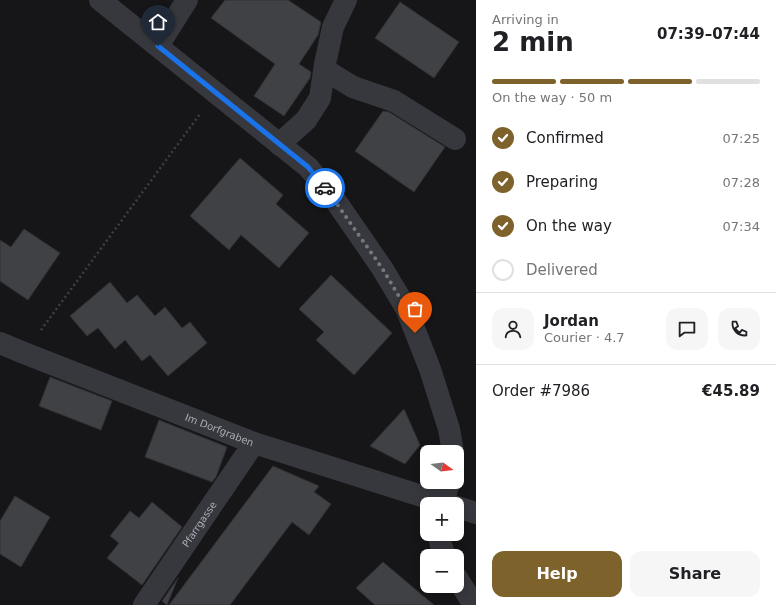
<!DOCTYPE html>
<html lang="en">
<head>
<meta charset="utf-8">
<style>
	:root { --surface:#fff; --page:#f6f6f6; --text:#202124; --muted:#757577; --line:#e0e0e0; --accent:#7e622b }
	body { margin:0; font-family:"DejaVu Sans",sans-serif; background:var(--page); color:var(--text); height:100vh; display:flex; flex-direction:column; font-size:15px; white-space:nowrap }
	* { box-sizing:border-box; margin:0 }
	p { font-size:13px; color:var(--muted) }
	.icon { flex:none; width:22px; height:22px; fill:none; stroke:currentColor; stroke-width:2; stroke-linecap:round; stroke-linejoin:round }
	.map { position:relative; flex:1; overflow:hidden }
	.details { display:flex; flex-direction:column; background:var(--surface); width:300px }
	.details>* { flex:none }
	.needle { width:26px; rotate:105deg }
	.fabs { position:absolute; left:420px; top:445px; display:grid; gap:8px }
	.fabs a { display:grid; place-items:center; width:44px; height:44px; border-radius:8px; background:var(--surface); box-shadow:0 2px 10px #0003; font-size:20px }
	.pin { position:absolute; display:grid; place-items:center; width:34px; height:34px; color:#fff; margin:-41px -17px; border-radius:50% 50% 50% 0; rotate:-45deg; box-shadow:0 0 4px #0007 }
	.pin .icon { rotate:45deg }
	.courier { position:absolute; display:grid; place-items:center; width:40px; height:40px; margin:-20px; border:3px solid #1a73e8; border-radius:50%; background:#fff; color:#222; box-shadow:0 1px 5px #0007 }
	.head em { font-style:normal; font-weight:800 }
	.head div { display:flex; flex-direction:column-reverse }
	.head { display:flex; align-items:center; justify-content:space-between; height:68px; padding:0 16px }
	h1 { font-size:26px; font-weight:800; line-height:30px }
	.bar { display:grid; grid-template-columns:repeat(4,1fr); gap:6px 4px; align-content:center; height:48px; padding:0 16px }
	.bar i { height:5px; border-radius:3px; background:var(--line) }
	.bar .selected { background:var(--accent) }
	.bar p { grid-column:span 4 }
	.line { display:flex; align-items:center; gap:10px; padding:0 16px; border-top:1px solid var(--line) }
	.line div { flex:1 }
	.round { display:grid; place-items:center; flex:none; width:42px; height:42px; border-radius:12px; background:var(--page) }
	ol { padding:0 16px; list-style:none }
	li { display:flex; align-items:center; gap:12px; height:44px }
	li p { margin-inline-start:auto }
	li .icon { padding:4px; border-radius:50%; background:var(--accent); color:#fff; stroke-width:4 }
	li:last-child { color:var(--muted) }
	li i { width:22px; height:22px; border:2px solid var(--line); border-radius:50% }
	.action { display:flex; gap:8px; margin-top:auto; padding:8px 16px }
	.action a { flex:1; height:46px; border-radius:12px; background:var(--accent); color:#fff; font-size:16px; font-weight:800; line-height:46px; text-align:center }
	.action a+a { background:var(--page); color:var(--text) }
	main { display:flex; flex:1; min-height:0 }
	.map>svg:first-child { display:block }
	.building { fill:#404145; stroke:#303034 }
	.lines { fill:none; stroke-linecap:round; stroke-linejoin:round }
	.path { stroke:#3d3f44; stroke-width:2.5; stroke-dasharray:2 3; stroke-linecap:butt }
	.minor { stroke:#37383d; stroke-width:22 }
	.done { stroke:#757880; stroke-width:4; stroke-dasharray:0 7.2 }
	.route { stroke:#1a73e8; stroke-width:5 }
	.labels { text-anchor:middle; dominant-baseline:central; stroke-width:3; stroke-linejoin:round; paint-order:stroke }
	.street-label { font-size:10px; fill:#a8adb8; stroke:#111113 }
</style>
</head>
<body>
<main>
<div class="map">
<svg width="476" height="605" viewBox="0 0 476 605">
	<rect width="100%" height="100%" fill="#161618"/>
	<!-- building -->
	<g class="building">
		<path d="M225,0h63l33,22 -3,13 -19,29 12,8 -1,6 -26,38 -30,-20 21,-32 -64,-46z"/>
		<path d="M400,2l59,40 -25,36 -59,-40z"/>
		<path d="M383,111l6,1 56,35 -31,45 -59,-41z"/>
		<path d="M240,158l43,37 -7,9 33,29 -30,35 -38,-33 -12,15 -39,-34z"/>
		<path d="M24,229l36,24 -32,47 -28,-19v-41l11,7z"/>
		<path d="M331,275l61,58 -38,42 -38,-35 8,-8 -25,-23z"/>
		<path d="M110,282l17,21 10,-8 18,21 10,-9 17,21 8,-6 17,21 -39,33 -18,-21 -8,6 -17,-21 -10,9 -17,-21 -11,8 -17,-20z"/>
		<path d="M50,377l62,24 -11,29 -62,-24z"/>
		<path d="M404,409l16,36 -15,19 -35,-18z"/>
		<path d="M159,420l68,27 -11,30 -4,5 -67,-25z"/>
		<path d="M273,466l46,20 -5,6 17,12 -22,31 -17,-13 -62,83h-61z"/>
		<path d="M15,496l35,21 -29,50 -21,-13v-33z"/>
		<path d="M152,502l30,25 -40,58 -35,-27 12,-15 -9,-7 20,-25 9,7z"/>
		<path d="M383,562l51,43h-59l-19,-17z"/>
		<path d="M178,578l-11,27 -5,-4z"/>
	</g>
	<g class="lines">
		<!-- path -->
		<path class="path" d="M41,330l159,-216"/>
		<!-- minor -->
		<g class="minor">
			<path d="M100,0l208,167 25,30 49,71 24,40 24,61 19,60 4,23"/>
			<path d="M158,46l29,-46"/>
			<path d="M325,70l28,17 41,14 61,38"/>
			<path d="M280,145l7,-8 19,-17 14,-22 5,-34 8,-37 13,-27"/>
			<path id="s1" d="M0,343l24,10 230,90 193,61"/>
			<path d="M443,504l6,-22"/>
			<path d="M457,507l19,6"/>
			<path d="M438,534l3,11 4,11"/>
			<path d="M457,578l17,27"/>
			<path id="s2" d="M144,605l110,-162"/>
		</g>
	</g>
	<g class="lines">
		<!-- done -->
		<path class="done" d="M325,188l7,9 50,71 24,40 9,25"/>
		<!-- route -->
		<path class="route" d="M158,46l150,121 17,21"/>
	</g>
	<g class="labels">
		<!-- street labels -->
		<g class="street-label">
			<text stroke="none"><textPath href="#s1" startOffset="236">Im Dorfgraben</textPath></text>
			<text stroke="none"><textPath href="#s2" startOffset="98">Pfarrgasse</textPath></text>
		</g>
	</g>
</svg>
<div class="fabs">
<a><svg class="needle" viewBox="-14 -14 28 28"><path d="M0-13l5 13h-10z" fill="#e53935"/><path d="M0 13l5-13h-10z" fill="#757577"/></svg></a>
<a>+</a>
<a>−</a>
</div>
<div class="pin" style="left:415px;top:333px;background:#ea580c"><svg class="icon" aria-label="bag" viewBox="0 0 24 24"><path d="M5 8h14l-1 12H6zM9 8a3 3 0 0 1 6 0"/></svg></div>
<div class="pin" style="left:158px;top:46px;background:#1f2937"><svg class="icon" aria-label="home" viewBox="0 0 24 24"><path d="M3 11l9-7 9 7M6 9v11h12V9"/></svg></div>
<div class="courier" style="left:325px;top:188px"><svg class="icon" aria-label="car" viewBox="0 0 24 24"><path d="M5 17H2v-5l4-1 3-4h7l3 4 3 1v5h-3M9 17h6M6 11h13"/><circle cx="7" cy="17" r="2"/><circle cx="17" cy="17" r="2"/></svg></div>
</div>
<section class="details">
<div class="head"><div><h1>2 min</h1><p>Arriving in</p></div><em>07:39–07:44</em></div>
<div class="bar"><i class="selected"></i><i class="selected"></i><i class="selected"></i><i></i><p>On the way · 50 m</p></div>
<ol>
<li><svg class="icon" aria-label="check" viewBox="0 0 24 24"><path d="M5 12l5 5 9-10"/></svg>Confirmed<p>07:25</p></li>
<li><svg class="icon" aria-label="check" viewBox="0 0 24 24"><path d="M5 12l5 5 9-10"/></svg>Preparing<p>07:28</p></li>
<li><svg class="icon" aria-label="check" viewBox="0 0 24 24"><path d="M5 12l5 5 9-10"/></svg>On the way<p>07:34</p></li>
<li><i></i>Delivered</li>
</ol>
<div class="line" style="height:72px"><a class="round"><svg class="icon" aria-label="person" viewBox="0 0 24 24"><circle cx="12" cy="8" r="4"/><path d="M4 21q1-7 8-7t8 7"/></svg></a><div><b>Jordan</b><p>Courier · 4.7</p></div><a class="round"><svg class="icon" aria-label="chat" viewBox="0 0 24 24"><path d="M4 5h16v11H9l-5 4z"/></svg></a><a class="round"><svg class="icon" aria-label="phone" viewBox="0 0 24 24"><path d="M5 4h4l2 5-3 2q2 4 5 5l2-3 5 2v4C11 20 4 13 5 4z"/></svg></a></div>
<div class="line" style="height:52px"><div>Order #7986</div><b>€45.89</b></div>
<div class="action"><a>Help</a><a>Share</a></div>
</section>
</main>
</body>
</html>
